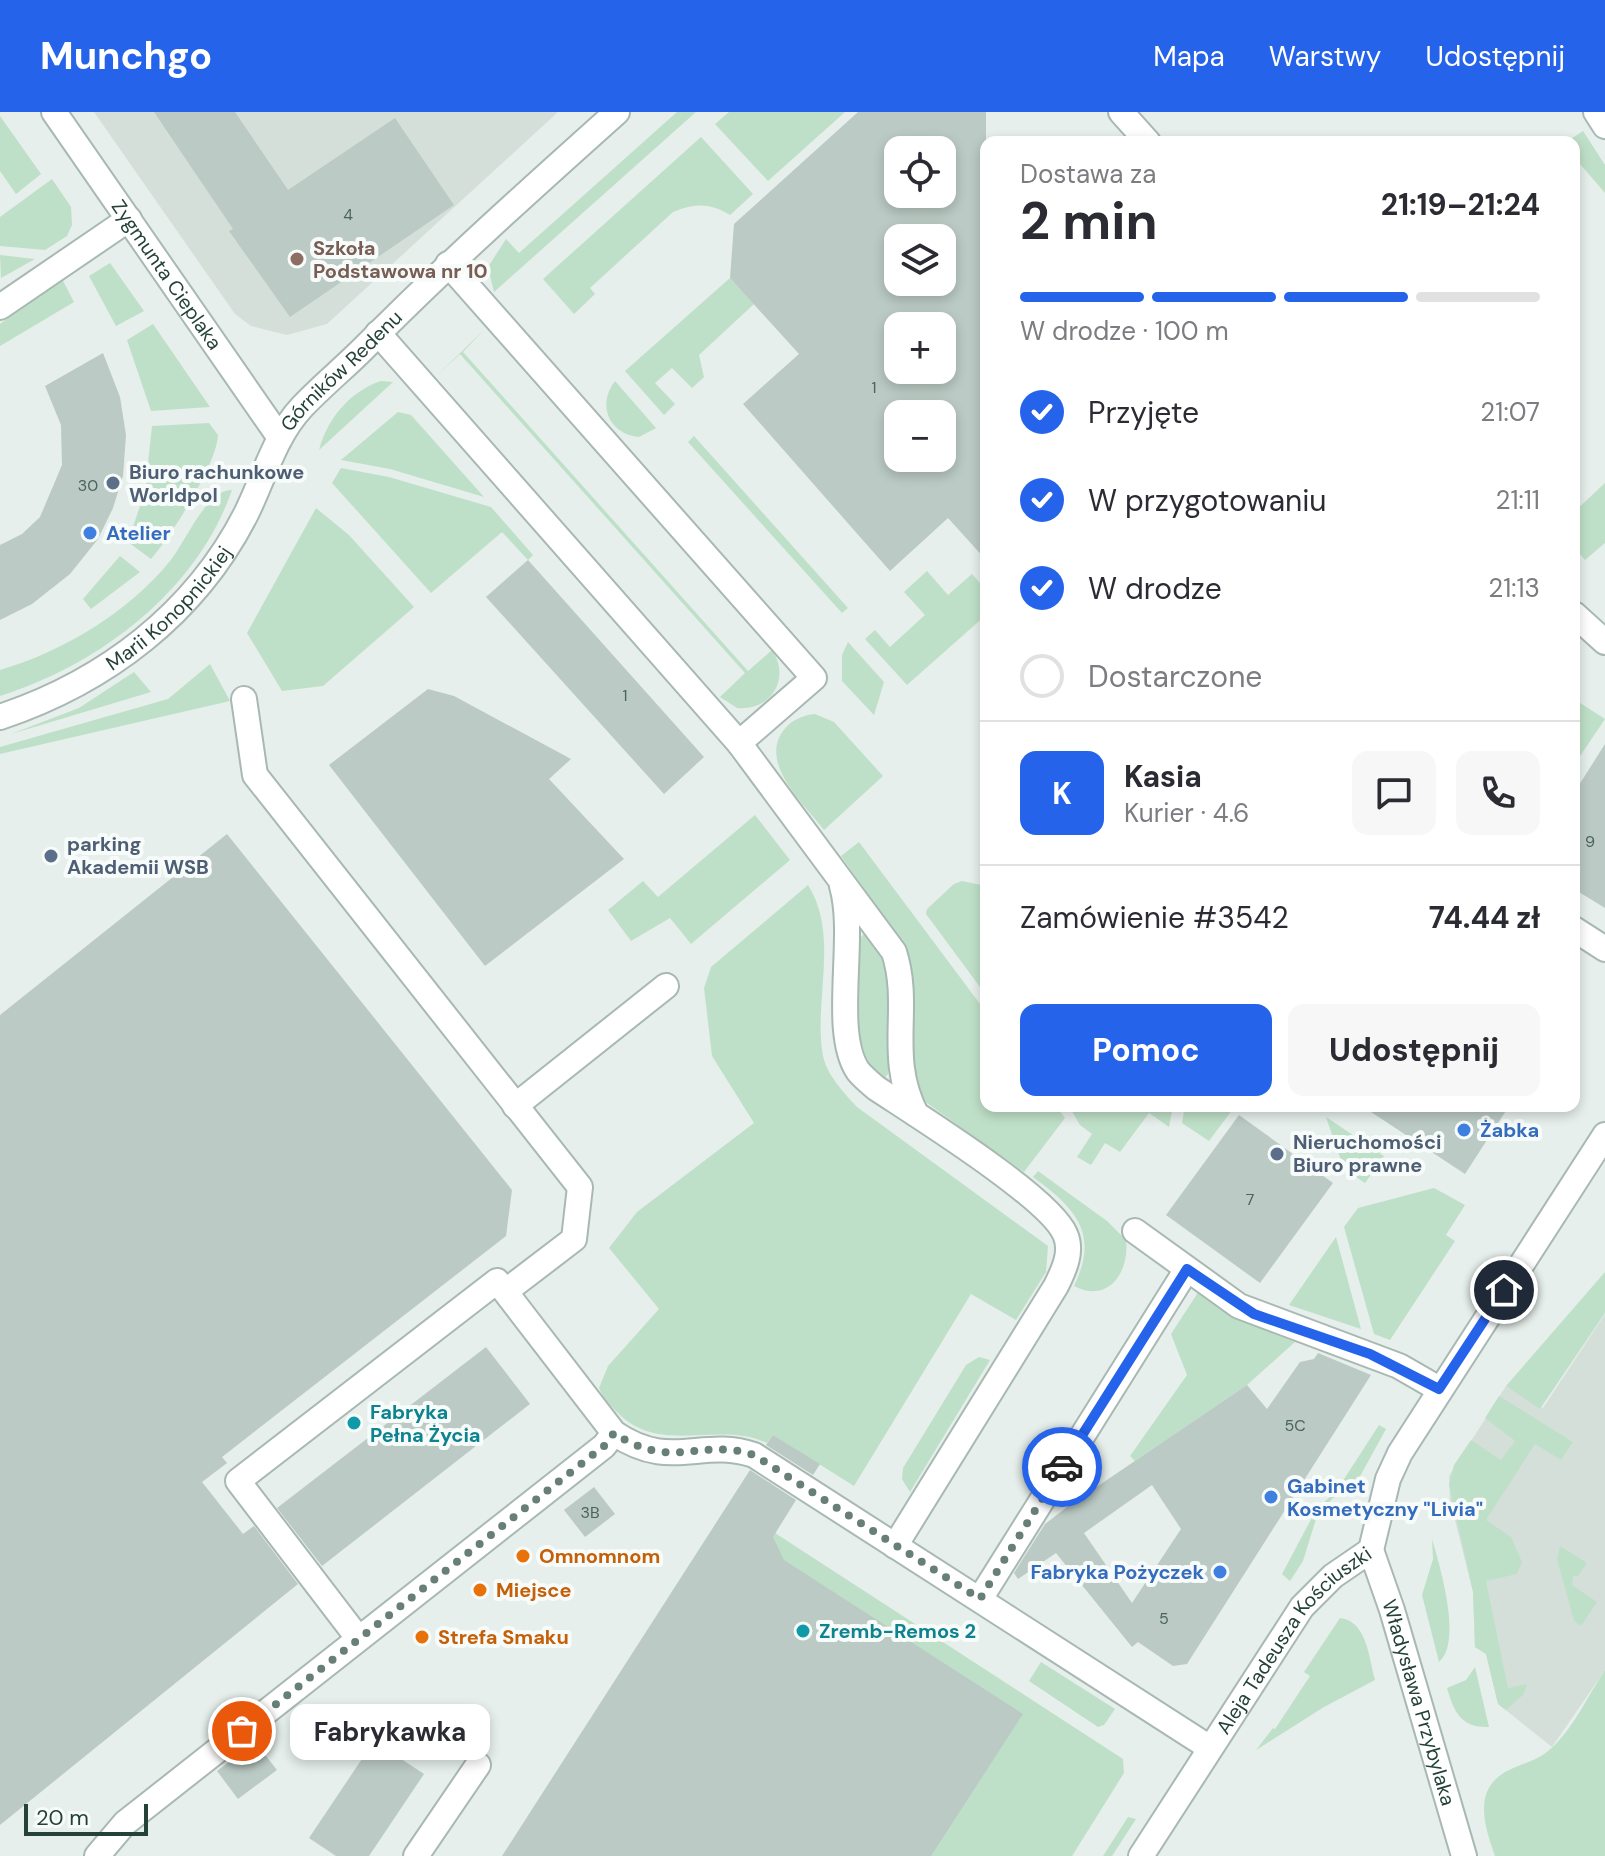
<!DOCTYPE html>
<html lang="pl">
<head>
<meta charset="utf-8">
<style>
	:root { --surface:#fff; --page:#f7f7f7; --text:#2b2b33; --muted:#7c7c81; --line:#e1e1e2; --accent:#2563eb }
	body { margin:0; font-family:"DM Sans",sans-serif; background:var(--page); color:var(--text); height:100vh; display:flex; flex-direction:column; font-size:30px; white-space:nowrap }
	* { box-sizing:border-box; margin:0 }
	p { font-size:26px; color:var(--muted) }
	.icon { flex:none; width:44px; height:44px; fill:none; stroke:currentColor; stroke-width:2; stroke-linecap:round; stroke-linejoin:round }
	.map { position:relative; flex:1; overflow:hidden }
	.side { position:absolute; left:980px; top:24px; width:600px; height:976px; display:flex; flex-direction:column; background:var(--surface); border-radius:16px; box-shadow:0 4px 12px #0003 }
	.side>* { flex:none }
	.buttons { position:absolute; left:884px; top:24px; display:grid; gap:16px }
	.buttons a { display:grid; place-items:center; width:72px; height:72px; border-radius:16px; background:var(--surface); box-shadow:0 4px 12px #0003; font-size:40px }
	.scale { position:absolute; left:24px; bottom:20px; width:124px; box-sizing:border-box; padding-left:8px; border:4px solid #24423a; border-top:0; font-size:22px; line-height:28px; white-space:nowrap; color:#24423a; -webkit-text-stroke:6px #f7fbf9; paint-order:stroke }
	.pin { position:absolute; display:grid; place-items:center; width:68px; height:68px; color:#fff; margin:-34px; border:4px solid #fff; border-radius:50%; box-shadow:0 2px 8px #0007 }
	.courier { position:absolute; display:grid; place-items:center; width:80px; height:80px; margin:-40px; border:6px solid #2563eb; border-radius:50%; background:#fff; color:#222; box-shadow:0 2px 10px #0007 }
	.bubble { position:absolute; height:56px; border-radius:16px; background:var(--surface); box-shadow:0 4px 12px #0003; font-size:26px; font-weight:700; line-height:56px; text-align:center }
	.overview em { font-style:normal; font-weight:700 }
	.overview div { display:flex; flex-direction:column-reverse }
	.overview { display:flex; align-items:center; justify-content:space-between; height:136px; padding:0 40px }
	h1 { font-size:52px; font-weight:700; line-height:60px }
	.bar { display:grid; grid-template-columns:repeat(4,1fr); gap:12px 8px; align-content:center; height:96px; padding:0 40px }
	.bar i { height:10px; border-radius:6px; background:var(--line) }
	.bar .current { background:var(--accent) }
	.bar p { grid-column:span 4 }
	.line { display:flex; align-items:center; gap:20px; padding:0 40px; border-top:2px solid var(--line) }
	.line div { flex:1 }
	.round { display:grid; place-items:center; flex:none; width:84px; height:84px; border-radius:16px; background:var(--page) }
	ol { padding:0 40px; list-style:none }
	li { display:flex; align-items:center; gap:24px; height:88px }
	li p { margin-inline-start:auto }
	li .icon { padding:8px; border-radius:50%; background:var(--accent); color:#fff; stroke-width:4 }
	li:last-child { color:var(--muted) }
	li i { width:44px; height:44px; border:4px solid var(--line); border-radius:50% }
	.primary-button { display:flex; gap:16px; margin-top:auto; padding:16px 40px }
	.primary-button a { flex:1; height:92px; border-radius:16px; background:var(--accent); color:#fff; font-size:32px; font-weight:700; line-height:92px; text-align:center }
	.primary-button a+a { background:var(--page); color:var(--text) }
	header { display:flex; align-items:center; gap:48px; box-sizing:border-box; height:112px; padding:0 40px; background:var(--accent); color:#fff }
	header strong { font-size:38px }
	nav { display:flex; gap:44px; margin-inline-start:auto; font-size:28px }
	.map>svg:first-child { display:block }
	.built { fill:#d4dfda }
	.green { fill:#bfe0c8 }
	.building { fill:#bbcac4; fill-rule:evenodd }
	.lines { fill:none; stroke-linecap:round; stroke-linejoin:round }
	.service-casing { stroke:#a8b8b2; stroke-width:28 }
	.pedestrian-casing { stroke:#a8b8b2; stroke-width:28 }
	.minor-casing { stroke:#a8b8b2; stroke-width:28 }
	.tertiary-casing { stroke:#a8b8b2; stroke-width:28 }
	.secondary-casing { stroke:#a4bbb3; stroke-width:28 }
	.service { stroke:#fff; stroke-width:24 }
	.pedestrian { stroke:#fff; stroke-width:24 }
	.minor { stroke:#fff; stroke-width:24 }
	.tertiary { stroke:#fff; stroke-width:24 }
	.secondary { stroke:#fff; stroke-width:24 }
	.done { stroke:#687f78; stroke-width:8; stroke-dasharray:0 14.4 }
	.route { stroke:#2563eb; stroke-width:10 }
	.education-dot { fill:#8d6e63; stroke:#f7fbf9; stroke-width:3 }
	.service-dot { fill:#5c6f8a; stroke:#f7fbf9; stroke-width:3 }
	.shop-dot { fill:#3f7fe0; stroke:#f7fbf9; stroke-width:3 }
	.culture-dot { fill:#0f9aa8; stroke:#f7fbf9; stroke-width:3 }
	.food-dot { fill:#e8710a; stroke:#f7fbf9; stroke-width:3 }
	.labels { text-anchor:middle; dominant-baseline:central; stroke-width:8; stroke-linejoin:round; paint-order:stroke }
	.number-label { font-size:16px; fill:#4a645c }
	.education-label { font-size:20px; font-weight:bold; fill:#785e54; stroke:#f7fbf9; text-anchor:start }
	.street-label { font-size:20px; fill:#24423a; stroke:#f7fbf9 }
	.service-label { font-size:20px; font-weight:bold; fill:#4e5e75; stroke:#f7fbf9; text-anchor:start }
	.shop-label { font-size:20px; font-weight:bold; fill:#366cbe; stroke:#f7fbf9; text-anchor:start }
	.culture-label { font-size:20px; font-weight:bold; fill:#0d838f; stroke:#f7fbf9; text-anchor:start }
	.food-label { font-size:20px; font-weight:bold; fill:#c56008; stroke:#f7fbf9; text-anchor:start }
</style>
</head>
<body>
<header>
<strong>Munchgo</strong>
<nav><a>Mapa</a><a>Warstwy</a><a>Udostępnij</a></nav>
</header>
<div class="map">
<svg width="1605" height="1744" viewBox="0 0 1605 1744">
	<rect width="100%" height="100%" fill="#e6efeb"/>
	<!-- built -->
	<g class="built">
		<path d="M94,0h464l-231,212 -40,11 -36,-9 -16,-12z"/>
		<path d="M1605,1202v356l-53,77 -54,-43 -12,-50 -11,-7 -2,-55 -23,-92 -1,-24 57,-90 37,22z"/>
	</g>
	<!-- green -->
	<g class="green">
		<path d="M677,0h19l-202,180 -6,-25 18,-28 13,14z"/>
		<path d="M729,0h116l-77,69 -53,-57z"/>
		<path d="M0,4l41,58 -25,20 -16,-23z"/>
		<path d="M1583,19l22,34v28l-31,-36v-15h-8z"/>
		<path d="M701,25l52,57 -23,21c-20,-12 -36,-12 -57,-3l-83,76 5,6 -21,20 -31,-35z"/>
		<path d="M52,67l19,28 1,18 -5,11 -22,14 -45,-4v-29z"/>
		<path d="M0,143l35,4 -34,19z"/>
		<path d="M110,151l34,48 -28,15 -27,-50z"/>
		<path d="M730,166l24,26 -55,51 5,22 -12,11 -20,-20 -17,15 20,21 -11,11 -39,-44z"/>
		<path d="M62,167l12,23 -74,44v-22z"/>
		<path d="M153,212l57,83 -59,4 -24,-71z"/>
		<path d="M483,219l-20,21 285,319 24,-21c19,28 0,61 -35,58l-17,-11 25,-24 -285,-319 -24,22z"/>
		<path d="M381,269l12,1 -74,68c8,-31 31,-59 62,-69z"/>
		<path d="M615,269l41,47 -17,9c-31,-3 -42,-33 -24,-56z"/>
		<path d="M398,300l13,3 73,82 -94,-28 -49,-9z"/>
		<path d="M209,311l9,12c-1,29 -47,101 -67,124l-23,-17 17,-51 7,-65z"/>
		<path d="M694,324l154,172 -6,5 -154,-171z"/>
		<path d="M341,356l48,9 102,30 42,48 -5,5 -26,-28 -71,61 -99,-110z"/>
		<path d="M1605,371v60l-20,17 -11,-13v-35z"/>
		<path d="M232,378c-35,101 -133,175 -232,206v-26c62,-18 129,-58 170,-109 16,-20 37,-72 62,-71z"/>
		<path d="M316,396l33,27 65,72 -91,79 -41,5 -35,-58z"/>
		<path d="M120,444l20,16 -49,37 -8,-10z"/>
		<path d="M927,459l21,24 24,-21 14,16v25l-79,70 -42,-46 10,-9 15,17 35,-32 -21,-23z"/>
		<path d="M848,530l36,40 -10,33 -32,-34v-26z"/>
		<path d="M210,552l20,37 -230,53v-7l168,-48z"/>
		<path d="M134,560l17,20 -140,42 68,-26z"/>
		<path d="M1574,587l31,20 -31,46z"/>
		<path d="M815,602l19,8 49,54 -59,54c-19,-25 -65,-66 -41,-99 7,-10 19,-16 32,-17z"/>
		<path d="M755,703l35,45 -99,84 -21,-26 -39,23 -23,-31 35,-29 15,16z"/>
		<path d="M859,730l127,170v94h70l9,12 -41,54 -100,-71 -11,-22 -2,-102 -7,-32 -63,-89z"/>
		<path d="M962,769l24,5v109l-60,-81 1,-5 27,-25z"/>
		<path d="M808,773c32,51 5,115 15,171 4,19 21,37 34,51l191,139 -2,26 -30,48 -45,-26 -117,192 -81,-51 -6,8c-49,-23 -107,13 -149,-30 -8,-8 -15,-15 -19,-25l9,-22 51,-57 -50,-61 28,-36 117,-89 -42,-67 -8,-68 7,-21z"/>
		<path d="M865,820l23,36v106l-6,7c-35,-38 -23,-93 -23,-141z"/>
		<path d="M1069,994h104l-4,21 -20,-14 -29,39 -15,-9 -14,22 -14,-8 15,-23 -12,-9z"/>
		<path d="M1185,994h50l-26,35 -27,-18z"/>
		<path d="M1326,1005l58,39 -19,27 -21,-14z"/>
		<path d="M1038,1059l69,50 19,19c4,32 -18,64 -52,46 26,-53 1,-78 -41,-109z"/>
		<path d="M1434,1076l31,17 -19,30 9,6 -65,99 -16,-6 -30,-107 14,-19z"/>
		<path d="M1336,1125l25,92 -72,-24z"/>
		<path d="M1605,1160v41l-65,96 -34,-23z"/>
		<path d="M1199,1179l39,28 57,23 -48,43 -112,76 -5,-5 57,-81 -16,-41z"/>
		<path d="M979,1245l11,3 -80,132 -8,-13 1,-11 63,-103z"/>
		<path d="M1499,1284l74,46 -12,18 -26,-16 -49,76 25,17 11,25 -5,12 -31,7 22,107 19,-4 -3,10 -18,16 -8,-6 -12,-50 -11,-7 -2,-55 -24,-107 5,-20 17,-25 30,20 14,-19 -30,-23z"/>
		<path d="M1379,1313l7,4 -28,51 -26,19 -16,20 -13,42 -13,20 -8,-7 34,-64 21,-20z"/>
		<path d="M775,1421l348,226 1,14 -52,83h-141l-166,-307z"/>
		<path d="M1432,1427c8,27 31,104 7,123l-17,-67 11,-36z"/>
		<path d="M1560,1434l27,17 -9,13h-5l-1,9 25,17 -16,24 -7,-5 -17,-62z"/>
		<path d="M1340,1506c27,3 29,40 35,62l-51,27 -68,43 17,-22 2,1 35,-53 -6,-4z"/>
		<path d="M1041,1550l74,47 -11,16 -6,2 -69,-46z"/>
		<path d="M1475,1555l14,60c-28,1 -35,-15 -42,-39l19,-8z"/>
		<path d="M1605,1558v186h-110c-11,-31 -23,-68 14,-86 14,-7 27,-9 39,-19 24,-19 40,-56 57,-81z"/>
		<path d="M1128,1705l8,2 -24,37h-9z"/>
	</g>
	<!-- building -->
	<g class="building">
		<path d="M154,0h81l53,78 107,-72 59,87 -164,112 -61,-86 4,-2z"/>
		<path d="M858,0h128v448l-38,-42 -58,53 -147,-167 56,-50 -69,-76 4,-54zM898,38h44v44h-44zM898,126h44v44h-44zM898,214h44v44h-44zM898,302h44v44h-44z"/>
		<path d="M103,241l17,44 6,38 -3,41 -10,32 -15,31 -28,35 -38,30 -32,16v-75l22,-11 18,-17 22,-52 -1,-40 -16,-39z"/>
		<path d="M528,448l176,197 -40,37 -178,-197z"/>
		<path d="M428,577l26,7 117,63 -22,20 75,80 -139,107 -156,-201z"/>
		<path d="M1605,632v164l-31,-19v-96z"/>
		<path d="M227,722l285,356 -6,46 -284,221 5,6 -25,19 41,52 11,-8 44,58 -298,241v-810z"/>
		<path d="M1362,994h147l-44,68z"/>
		<path d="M1239,1003l94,68 -73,100 -94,-68z"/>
		<path d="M486,1235l44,57 -208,162 -45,-58z"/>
		<path d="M1318,1241l53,22 -184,289 -14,2 -35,-24 -6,5 -76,-94 -38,26 -4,-6 31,-49 22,-17 180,-122 20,24 33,-47 14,-3zM1152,1373l29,44 -49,74 -48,-70z"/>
		<path d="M773,1323l47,29 -7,11 -47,-30z"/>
		<path d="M750,1358l46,30 -23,37 11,23 239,154 -92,142h-429z"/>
		<path d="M594,1375l21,27 -30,23 -21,-27z"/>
		<path d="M374,1629l50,33 -55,82h-33l-27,-18z"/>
		<path d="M255,1630l22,28 -39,29 -21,-28z"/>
	</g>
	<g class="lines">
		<defs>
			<g id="service">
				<path d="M1121,0l27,30"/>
				<path d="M448,152l366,414 -75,65"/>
				<path d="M0,195l129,-88"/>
				<path d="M378,221l361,410 155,209c18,56 -8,104 22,162"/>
				<path d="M1574,502l31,28"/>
				<path d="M842,774c15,51 -11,145 16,185 5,6 12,12 18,17 39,26 173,109 189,146 8,17 -1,36 -9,52l-161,260"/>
				<path d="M1574,817l31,20"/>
				<path d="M1135,1119l104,75 160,60 40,23"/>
				<path d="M980,1487l207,-330"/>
				<path d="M358,1526l-120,-157 259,-200 117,152c57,39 87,4 140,22l456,293"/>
				<path d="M97,1744l28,-33 479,-377 10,-13"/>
				<path d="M416,1744l62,-91"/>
			</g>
			<g id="pedestrian">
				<path d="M244,587l11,76 325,412 -6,52 -68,52"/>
				<path d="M515,994l151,-120"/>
			</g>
			<g id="minor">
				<path id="s1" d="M54,0l226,326"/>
				<path id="s2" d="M0,605c105,-35 195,-103 246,-203 18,-36 28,-77 56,-107 20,-21 42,-39 62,-59 81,-82 167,-159 253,-236"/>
				<path id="s3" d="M1371,1438l21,60 72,246"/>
			</g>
			<g id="tertiary">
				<path id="s4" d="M1141,1744l161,-249 31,-31 38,-26 17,-71 12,-26 205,-318"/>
			</g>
			<path id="secondary" d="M1596,0l9,14"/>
		</defs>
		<!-- service casing -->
		<use href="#service" class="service-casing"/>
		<!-- pedestrian casing -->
		<use href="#pedestrian" class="pedestrian-casing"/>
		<!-- minor casing -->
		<use href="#minor" class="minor-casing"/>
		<!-- tertiary casing -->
		<use href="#tertiary" class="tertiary-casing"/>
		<!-- secondary casing -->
		<use href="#secondary" class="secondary-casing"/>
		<!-- service -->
		<use href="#service" class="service"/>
		<!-- pedestrian -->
		<use href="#pedestrian" class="pedestrian"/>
		<!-- minor -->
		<use href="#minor" class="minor"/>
		<!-- tertiary -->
		<use href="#tertiary" class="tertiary"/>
		<!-- secondary -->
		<use href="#secondary" class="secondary"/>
	</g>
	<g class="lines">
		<!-- done -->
		<path class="done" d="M242,1619l362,-285 10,-13c57,39 87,4 140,22l226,144 82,-132"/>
		<!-- route -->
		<path class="route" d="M1062,1355l125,-198 67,45 116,40 69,35 65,-99"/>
	</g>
	<!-- markers -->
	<circle class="education-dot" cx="297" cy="147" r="8"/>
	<g class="service-dot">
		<circle cx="113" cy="371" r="8"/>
		<circle cx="51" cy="744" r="8"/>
		<circle cx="1277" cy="1042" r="8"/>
	</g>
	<g class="shop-dot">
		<circle cx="90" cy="421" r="8"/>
		<circle cx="1464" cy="1018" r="8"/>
		<circle cx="1271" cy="1385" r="8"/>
		<circle cx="1220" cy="1460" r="8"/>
	</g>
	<g class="culture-dot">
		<circle cx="354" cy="1311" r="8"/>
		<circle cx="803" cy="1519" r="8"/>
	</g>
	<g class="food-dot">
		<circle cx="523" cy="1444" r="8"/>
		<circle cx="480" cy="1478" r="8"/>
		<circle cx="422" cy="1525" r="8"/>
	</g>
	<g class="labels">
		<!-- number labels -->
		<g class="number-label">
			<text x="348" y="102">4</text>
			<text x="874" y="275">1</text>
			<text x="88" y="373">30</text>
			<text x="625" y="583">1</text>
			<text x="1590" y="729">9</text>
			<text x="1250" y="1087">7</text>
			<text x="1295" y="1313">5C</text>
			<text x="590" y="1400">3B</text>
			<text x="1164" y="1506">5</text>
		</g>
		<!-- education labels -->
		<g class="education-label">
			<text x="313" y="136">Szkoła<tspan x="313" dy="23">Podstawowa nr 10</tspan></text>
		</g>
		<!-- street labels -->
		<g class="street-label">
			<text stroke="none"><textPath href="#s1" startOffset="198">Zygmunta Cieplaka</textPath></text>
			<text stroke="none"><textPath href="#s2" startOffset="502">Górników Redenu</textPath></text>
			<text stroke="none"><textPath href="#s2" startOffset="204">Marii Konopnickiej</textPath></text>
			<text stroke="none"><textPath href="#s4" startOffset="266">Aleja Tadeusza Kościuszki</textPath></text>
			<text stroke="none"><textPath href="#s3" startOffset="160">Władysława Przybylaka</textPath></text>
		</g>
		<!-- service labels -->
		<g class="service-label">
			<text x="129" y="360">Biuro rachunkowe<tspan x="129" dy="23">Worldpol</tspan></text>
			<text x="67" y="732">parking<tspan x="67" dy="23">Akademii WSB</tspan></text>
			<text x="1293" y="1030">Nieruchomości<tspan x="1293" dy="23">Biuro prawne</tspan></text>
		</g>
		<!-- shop labels -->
		<g class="shop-label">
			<text x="106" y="421">Atelier</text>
			<text x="1480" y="1018">Żabka</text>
			<text x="1287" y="1374">Gabinet<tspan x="1287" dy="23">Kosmetyczny "Livia"</tspan></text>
			<text x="1204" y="1460" text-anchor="end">Fabryka Pożyczek</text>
		</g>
		<!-- culture labels -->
		<g class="culture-label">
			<text x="370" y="1300">Fabryka<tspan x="370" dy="23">Pełna Życia</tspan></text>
			<text x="819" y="1519">Zremb-Remos 2</text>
		</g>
		<!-- food labels -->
		<g class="food-label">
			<text x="539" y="1444">Omnomnom</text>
			<text x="496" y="1478">Miejsce</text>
			<text x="438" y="1525">Strefa Smaku</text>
		</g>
	</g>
</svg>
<div class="buttons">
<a><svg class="icon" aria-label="locate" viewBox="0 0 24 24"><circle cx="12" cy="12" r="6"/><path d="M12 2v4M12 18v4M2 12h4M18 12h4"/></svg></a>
<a><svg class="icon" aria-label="layers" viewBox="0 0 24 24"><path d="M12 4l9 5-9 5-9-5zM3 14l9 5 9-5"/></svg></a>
<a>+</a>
<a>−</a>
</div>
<div class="scale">20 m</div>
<div class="pin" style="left:242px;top:1619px;background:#ea580c"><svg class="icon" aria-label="bag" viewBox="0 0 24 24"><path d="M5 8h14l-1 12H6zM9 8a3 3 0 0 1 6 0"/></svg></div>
<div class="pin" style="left:1504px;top:1178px;background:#1f2937"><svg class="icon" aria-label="home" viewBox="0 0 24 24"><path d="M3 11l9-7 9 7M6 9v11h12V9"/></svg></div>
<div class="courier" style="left:1062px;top:1355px"><svg class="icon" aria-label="car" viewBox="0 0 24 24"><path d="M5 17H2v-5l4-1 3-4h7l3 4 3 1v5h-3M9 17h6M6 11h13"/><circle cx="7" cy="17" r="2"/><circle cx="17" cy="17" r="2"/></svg></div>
<div class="bubble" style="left:290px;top:1592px;width:200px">Fabrykawka</div>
<section class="side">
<div class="overview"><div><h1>2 min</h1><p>Dostawa za</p></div><em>21:19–21:24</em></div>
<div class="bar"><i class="current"></i><i class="current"></i><i class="current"></i><i></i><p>W drodze · 100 m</p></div>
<ol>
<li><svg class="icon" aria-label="check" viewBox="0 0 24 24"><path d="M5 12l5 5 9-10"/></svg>Przyjęte<p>21:07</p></li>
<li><svg class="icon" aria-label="check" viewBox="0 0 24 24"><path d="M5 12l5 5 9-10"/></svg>W przygotowaniu<p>21:11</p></li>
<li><svg class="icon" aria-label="check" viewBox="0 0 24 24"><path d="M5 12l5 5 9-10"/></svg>W drodze<p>21:13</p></li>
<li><i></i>Dostarczone</li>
</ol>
<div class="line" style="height:144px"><b class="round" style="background:var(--accent);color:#fff">K</b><div><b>Kasia</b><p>Kurier · 4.6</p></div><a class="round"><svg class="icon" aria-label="chat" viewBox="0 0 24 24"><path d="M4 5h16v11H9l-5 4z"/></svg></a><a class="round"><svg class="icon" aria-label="phone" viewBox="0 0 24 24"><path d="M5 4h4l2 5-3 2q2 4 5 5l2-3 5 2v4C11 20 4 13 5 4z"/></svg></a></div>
<div class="line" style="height:104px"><div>Zamówienie #3542</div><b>74.44 zł</b></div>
<div class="primary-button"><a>Pomoc</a><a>Udostępnij</a></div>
</section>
</div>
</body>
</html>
